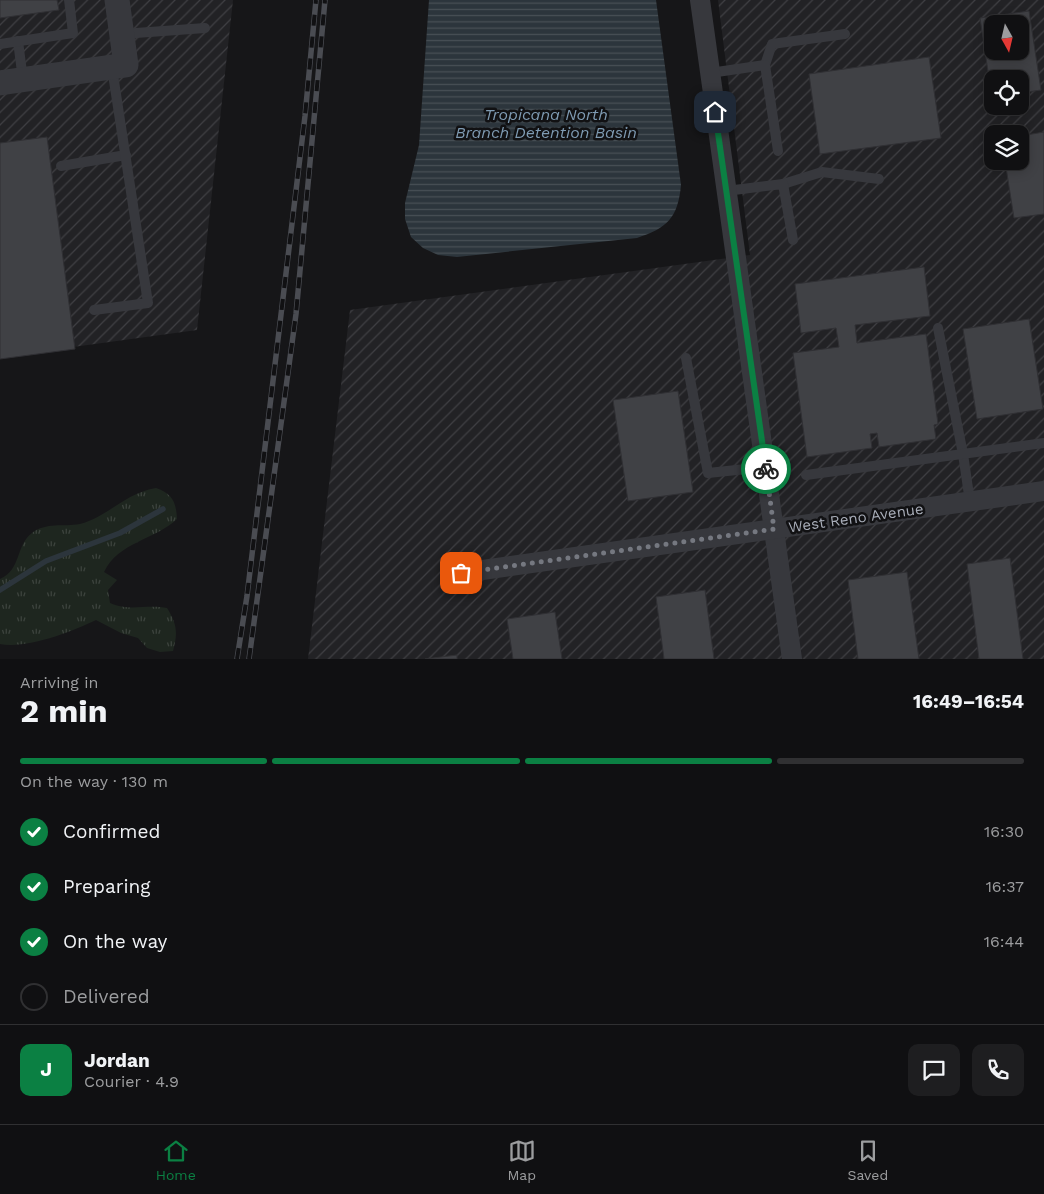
<!DOCTYPE html>
<html lang="en">
<head>
<meta charset="utf-8">
<style>
	:root { --surface:#101012; --page:#1e1e20; --text:#f1f3f6; --muted:#9c9d9f; --line:#303032; --accent:#0b8043 }
	body { margin:0; font-family:"Work Sans",sans-serif; background:var(--page); color:var(--text); height:100vh; display:flex; flex-direction:column; font-size:19px; white-space:nowrap }
	* { box-sizing:border-box; margin:0 }
	p { font-size:16px; color:var(--muted) }
	.icon { flex:none; width:28px; height:28px; fill:none; stroke:currentColor; stroke-width:2; stroke-linecap:round; stroke-linejoin:round }
	.map { position:relative; height:659px; overflow:hidden }
	.details { display:flex; flex-direction:column; background:var(--surface); flex:1 }
	.details>* { flex:none }
	.needle { width:32px; rotate:172deg }
	.fabs { position:absolute; left:984px; top:15px; display:grid; gap:10px }
	.fabs a { display:grid; place-items:center; width:45px; height:45px; border-radius:10px; background:var(--surface); box-shadow:0 2px 12px #0003,0 0 0 1px var(--line); font-size:25px }
	.pin { position:absolute; display:grid; place-items:center; width:42px; height:42px; color:#fff; margin:-21px; border-radius:10px; box-shadow:0 2px 8px #0006 }
	.courier { position:absolute; display:grid; place-items:center; width:50px; height:50px; margin:-25px; border:4px solid #0b8043; border-radius:50%; background:#fff; color:#222; box-shadow:0 1px 6px #0007 }
	.head em { font-style:normal; font-weight:700 }
	.head div { display:flex; flex-direction:column-reverse }
	.head { display:flex; align-items:center; justify-content:space-between; height:85px; padding:0 20px }
	h1 { font-size:32px; font-weight:700; line-height:38px }
	.bar { display:grid; grid-template-columns:repeat(4,1fr); gap:8px 5px; align-content:center; height:60px; padding:0 20px }
	.bar i { height:6px; border-radius:4px; background:var(--line) }
	.bar .current { background:var(--accent) }
	.bar p { grid-column:span 4 }
	.line { display:flex; align-items:center; gap:12px; padding:0 20px; border-top:1px solid var(--line) }
	.line div { flex:1 }
	.round { display:grid; place-items:center; flex:none; width:52px; height:52px; border-radius:10px; background:var(--page) }
	ol { padding:0 20px; list-style:none }
	li { display:flex; align-items:center; gap:15px; height:55px }
	li p { margin-inline-start:auto }
	li .icon { padding:5px; border-radius:50%; background:var(--accent); color:#fff; stroke-width:4 }
	li:last-child { color:var(--muted) }
	li i { width:28px; height:28px; border:2px solid var(--line); border-radius:50% }
	.tab-bar { display:flex; justify-content:space-around; align-items:center; height:70px; border-top:1px solid var(--line); background:var(--surface); font-size:14px; color:var(--muted) }
	.tab-bar a { display:grid; justify-items:center; gap:2px }
	.tab-bar .current { color:var(--accent) }
	.map>svg:first-child { display:block }
	.industrial { fill:url(#industrial-furrows); fill-rule:evenodd }
	.grass { fill:url(#grass-tufts) }
	.water { fill:url(#water-rules) }
	.lines { fill:none; stroke-linecap:round; stroke-linejoin:round }
	.stream { stroke:#2c353c; stroke-width:5.5 }
	.building { fill:#404145; stroke:#303034; fill-rule:evenodd }
	.service { stroke:#37383d; stroke-width:10 }
	.minor { stroke:#37383d; stroke-width:20 }
	.tertiary { stroke:#37383d; stroke-width:25 }
	.rail-casing { stroke:#4a4c52; stroke-width:5.5 }
	.rail { stroke:#111113; stroke-width:4; stroke-dasharray:11; stroke-linecap:butt }
	.done { stroke:#757880; stroke-width:5; stroke-dasharray:0 9 }
	.route { stroke:#0b8043; stroke-width:6 }
	.labels { text-anchor:middle; dominant-baseline:central; stroke-width:5; stroke-linejoin:round; paint-order:stroke }
	.street-label { font-size:15px; fill:#a8adb8; stroke:#111113 }
	.water-label { font-size:16px; font-style:italic; fill:#7f9bb3; stroke:#111113 }
</style>
</head>
<body>
<div class="map">
<svg width="1044" height="659" viewBox="0 0 1044 659">
	<defs>
		<pattern id="industrial-furrows" width="10" height="10" patternUnits="userSpaceOnUse" patternTransform="scale(1.25)"><rect width="10" height="10" fill="#222225"/><path d="M-1 1l2-2M0 10L10 0M9 11l2-2" fill="none" stroke="#3f3f43"/></pattern>
		<pattern id="grass-tufts" width="24" height="20" patternUnits="userSpaceOnUse" patternTransform="scale(1.25)"><rect width="24" height="20" fill="#1e261f"/><path d="M3 7l-1-3M5 7V3M7 7l1-3M15 17l-1-3M17 17v-4M19 17l1-3" fill="none" stroke="#3c433d"/></pattern>
		<pattern id="water-rules" width="6" height="5" patternUnits="userSpaceOnUse" patternTransform="scale(1.25)"><rect width="6" height="5" fill="#2c353c"/><path d="M0 2.5h6" fill="none" stroke="#485056"/></pattern>
	</defs>
	<rect width="100%" height="100%" fill="#161618"/>
	<!-- industrial -->
	<g class="industrial">
		<path d="M0,0h233l-36,330 -197,27z"/>
		<path d="M718,0h326v659h-736l42,-349 400,-55zM992,24h28v27h-28zM992,79h28v27h-28zM992,134h28v27h-28z"/>
	</g>
	<!-- grass -->
	<path class="grass" d="M156,488c16,6 20,13 21,31 -22,21 -59,23 -73,53l13,8 -9,10 2,13c20,9 36,1 57,5 10,16 11,25 6,43l-13,1 -13,-4 -9,-10 -17,-5 -25,-13c-25,12 -69,29 -96,24v-65c22,-10 15,-33 32,-46 14,-11 32,-6 48,-9 28,-7 43,-30 76,-36z"/>
	<!-- water -->
	<path class="water" d="M429,0h227l25,185c-3,33 -14,43 -44,53l-180,19 -19,-2 -15,-7 -12,-11 -6,-18v-16l14,-58z"/>
	<g class="lines">
		<!-- stream -->
		<path class="stream" d="M0,590l46,-29 74,-28 43,-24"/>
	</g>
	<!-- building -->
	<g class="building">
		<path d="M0,0h57l2,10 -59,8z"/>
		<path d="M1029,11l12,79 -21,3v-14h-28v19l-12,-80zM992,24h28v27h-28z"/>
		<path d="M929,57l12,81 -121,16 -11,-80z"/>
		<path d="M1044,132v82l-30,4 -9,-57h15v-25z"/>
		<path d="M47,137l28,212 -75,10v-216z"/>
		<path d="M924,267l6,49 -75,9 2,18 69,-9 12,90 -4,1 2,14 -57,8 -2,-14 -7,1 2,14 -65,9 -14,-104 46,-6 -3,-19 -35,5 -6,-49z"/>
		<path d="M1029,319l14,90 -66,10 -14,-90z"/>
		<path d="M678,391l15,101 -65,9 -15,-101z"/>
		<path d="M1010,558l13,101h-44l-12,-95z"/>
		<path d="M907,572l12,87h-61l-10,-79z"/>
		<path d="M705,590l9,69h-50l-8,-62z"/>
		<path d="M555,612l7,47h-49l-6,-40z"/>
		<path d="M457,655v4h-32z"/>
	</g>
	<g class="lines">
		<!-- service -->
		<g class="service">
			<path d="M122,34l83,-6"/>
			<path d="M18,41l5,39"/>
			<path d="M0,44l73,-11 -4,-33"/>
			<path d="M765,65l7,-21 73,-10"/>
			<path d="M710,73l55,-8 13,86"/>
			<path d="M61,166l65,-11"/>
			<path d="M783,184l39,-12 57,7"/>
			<path d="M726,191l57,-7 10,56"/>
			<path d="M94,310l54,-7 -36,-235"/>
			<path d="M938,328l25,126 7,48"/>
			<path d="M686,358l22,115 57,-6"/>
			<path d="M806,475l238,-32"/>
		</g>
		<!-- minor -->
		<g class="minor">
			<path d="M700,0l92,659"/>
			<path d="M461,573l583,-82"/>
		</g>
		<!-- tertiary -->
		<path class="tertiary" d="M0,83l126,-18 -9,-65"/>
		<defs>
			<g id="rail">
				<path d="M237,659l10,-63 58,-480 11,-116"/>
				<path d="M249,659l47,-345 29,-314"/>
			</g>
		</defs>
		<!-- rail casing -->
		<use href="#rail" class="rail-casing"/>
		<!-- rail -->
		<use href="#rail" class="rail"/>
	</g>
	<g class="lines">
		<!-- done -->
		<path class="done" d="M461,573l313,-44 -8,-60"/>
		<!-- route -->
		<path class="route" d="M715,112l51,357"/>
	</g>
	<g class="labels">
		<!-- street labels -->
		<g class="street-label">
			<text transform="translate(856 518) rotate(-8)">West Reno Avenue</text>
		</g>
		<!-- water labels -->
		<g class="water-label">
			<text x="546" y="114">Tropicana North<tspan x="546" dy="18">Branch Detention Basin</tspan></text>
		</g>
	</g>
</svg>
<div class="fabs">
<a><svg class="needle" viewBox="-14 -14 28 28"><path d="M0-13l5 13h-10z" fill="#e53935"/><path d="M0 13l5-13h-10z" fill="#9c9d9f"/></svg></a>
<a><svg class="icon" aria-label="locate" viewBox="0 0 24 24"><circle cx="12" cy="12" r="6"/><path d="M12 2v4M12 18v4M2 12h4M18 12h4"/></svg></a>
<a><svg class="icon" aria-label="layers" viewBox="0 0 24 24"><path d="M12 4l9 5-9 5-9-5zM3 14l9 5 9-5"/></svg></a>
</div>
<div class="pin" style="left:461px;top:573px;background:#ea580c"><svg class="icon" aria-label="bag" viewBox="0 0 24 24"><path d="M5 8h14l-1 12H6zM9 8a3 3 0 0 1 6 0"/></svg></div>
<div class="pin" style="left:715px;top:112px;background:#1f2937"><svg class="icon" aria-label="home" viewBox="0 0 24 24"><path d="M3 11l9-7 9 7M6 9v11h12V9"/></svg></div>
<div class="courier" style="left:766px;top:469px"><svg class="icon" aria-label="bike" viewBox="0 0 24 24"><circle cx="6" cy="16" r="4"/><circle cx="18" cy="16" r="4"/><path d="M6 16l4-8h5l3 8M10 8l3 8H6M13 5h3"/></svg></div>
</div>
<section class="details">
<div class="head"><div><h1>2 min</h1><p>Arriving in</p></div><em>16:49–16:54</em></div>
<div class="bar"><i class="current"></i><i class="current"></i><i class="current"></i><i></i><p>On the way · 130 m</p></div>
<ol>
<li><svg class="icon" aria-label="check" viewBox="0 0 24 24"><path d="M5 12l5 5 9-10"/></svg>Confirmed<p>16:30</p></li>
<li><svg class="icon" aria-label="check" viewBox="0 0 24 24"><path d="M5 12l5 5 9-10"/></svg>Preparing<p>16:37</p></li>
<li><svg class="icon" aria-label="check" viewBox="0 0 24 24"><path d="M5 12l5 5 9-10"/></svg>On the way<p>16:44</p></li>
<li><i></i>Delivered</li>
</ol>
<div class="line" style="height:90px"><b class="round" style="background:var(--accent);color:#fff">J</b><div><b>Jordan</b><p>Courier · 4.9</p></div><a class="round"><svg class="icon" aria-label="chat" viewBox="0 0 24 24"><path d="M4 5h16v11H9l-5 4z"/></svg></a><a class="round"><svg class="icon" aria-label="phone" viewBox="0 0 24 24"><path d="M5 4h4l2 5-3 2q2 4 5 5l2-3 5 2v4C11 20 4 13 5 4z"/></svg></a></div>
</section>
<nav class="tab-bar">
<a class="current"><svg class="icon" aria-label="home" viewBox="0 0 24 24"><path d="M3 11l9-7 9 7M6 9v11h12V9"/></svg>Home</a>
<a><svg class="icon" aria-label="map" viewBox="0 0 24 24"><path d="M3 6l6-2 6 2 6-2v14l-6 2-6-2-6 2zM9 4v14M15 6v14"/></svg>Map</a>
<a><svg class="icon" aria-label="saved" viewBox="0 0 24 24"><path d="M7 4h10v16l-5-4-5 4z"/></svg>Saved</a>
</nav>
</body>
</html>
